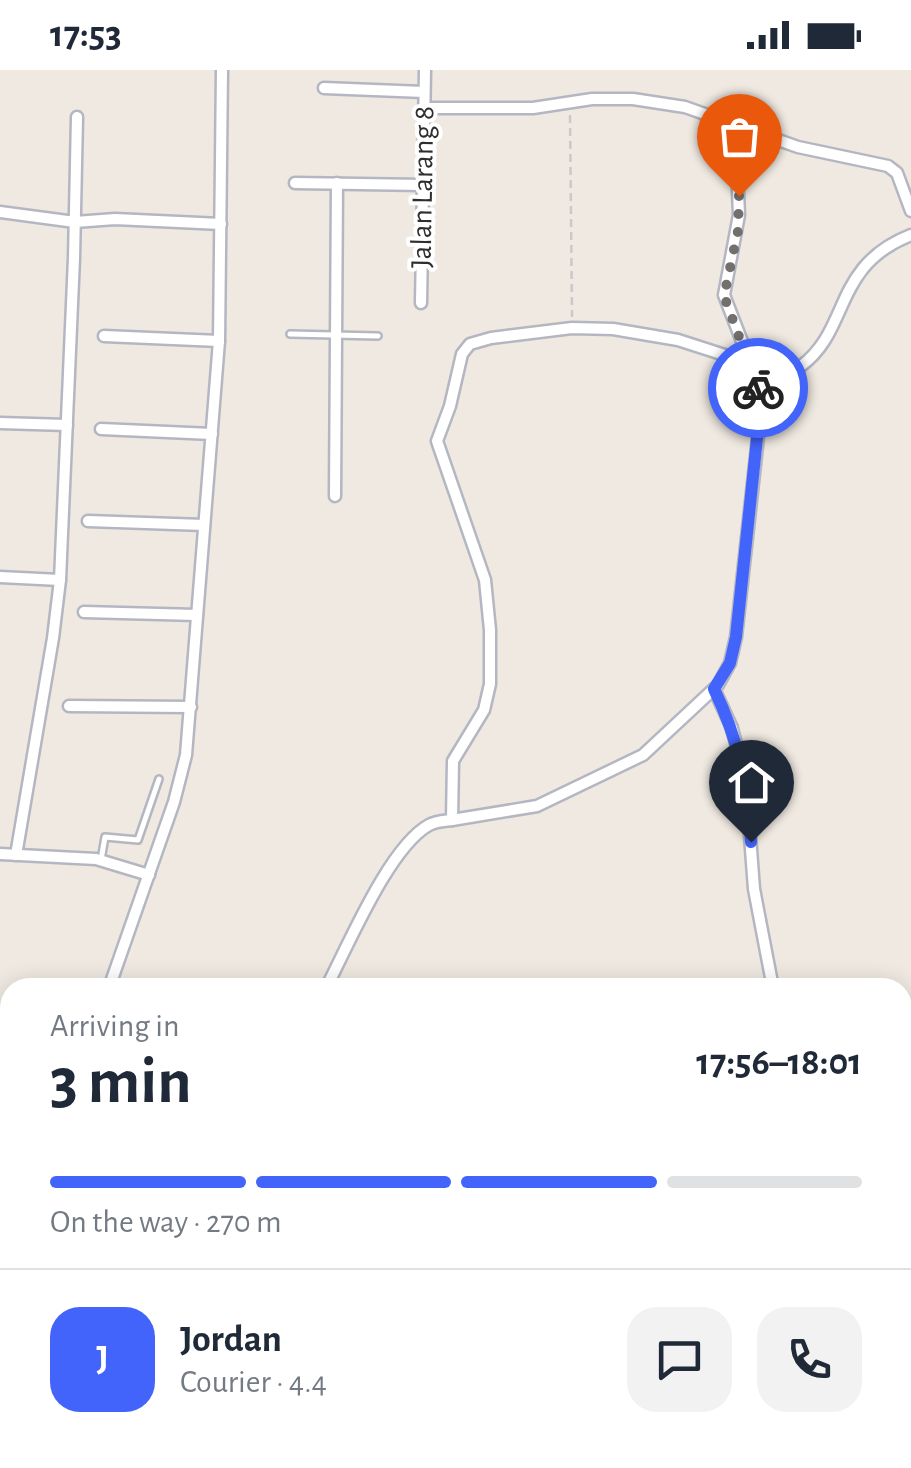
<!DOCTYPE html>
<html lang="en">
<head>
<meta charset="utf-8">
<style>
	:root { --surface:#fff; --page:#f2f2f3; --text:#1f2937; --muted:#747a83; --line:#e0e1e3; --accent:#4264fb }
	body { margin:0; font-family:"Alegreya Sans",sans-serif; background:var(--page); color:var(--text); height:100vh; display:flex; flex-direction:column; font-size:38px; white-space:nowrap }
	* { box-sizing:border-box; margin:0 }
	p { font-size:32px; color:var(--muted) }
	.icon { flex:none; width:55px; height:55px; fill:none; stroke:currentColor; stroke-width:2; stroke-linecap:round; stroke-linejoin:round }
	.map { position:relative; flex:1; overflow:hidden }
	.details { position:absolute; left:0px; top:908px; width:912px; height:492px; display:flex; flex-direction:column; background:var(--surface); border-radius:30px 30px 0 0; box-shadow:0 5px 25px #0003 }
	.details>* { flex:none }
	.pin { position:absolute; display:grid; place-items:center; width:85px; height:85px; color:#fff; margin:-102px -42px; border-radius:50% 50% 50% 0; rotate:-45deg; box-shadow:0 0 10px #0007 }
	.pin .icon { rotate:45deg }
	.courier { position:absolute; display:grid; place-items:center; width:100px; height:100px; margin:-50px; border:8px solid #4264fb; border-radius:50%; background:#fff; color:#222; box-shadow:0 2px 12px #0007 }
	.summary em { font-style:normal; font-weight:600 }
	.summary div { display:flex; flex-direction:column-reverse }
	.summary { display:flex; align-items:center; justify-content:space-between; height:170px; padding:0 50px }
	h1 { font-size:65px; font-weight:600; line-height:75px }
	.bar { display:grid; grid-template-columns:repeat(4,1fr); gap:15px 10px; align-content:center; height:120px; padding:0 50px }
	.bar i { height:12px; border-radius:8px; background:var(--line) }
	.bar .active { background:var(--accent) }
	.bar p { grid-column:span 4 }
	.line { display:flex; align-items:center; gap:25px; padding:0 50px; border-top:2px solid var(--line) }
	.line div { flex:1 }
	.round { display:grid; place-items:center; flex:none; width:105px; height:105px; border-radius:30px; background:var(--page) }
	.status { display:flex; justify-content:space-between; align-items:center; height:70px; padding:0 50px; background:var(--surface); direction:ltr }
	.status svg { height:28px; fill:currentColor }
	.map>svg:first-child { display:block }
	.lines { fill:none; stroke-linecap:round; stroke-linejoin:round }
	.lane-casing { stroke:#b4b7c1; stroke-width:10 }
	.street-casing { stroke:#b4b7c1; stroke-width:15 }
	.secondary-casing { stroke:#b4b7c1; stroke-width:20 }
	.path { stroke:#c9c9c9; stroke-width:2.5; stroke-dasharray:8 5; stroke-linecap:butt }
	.lane { stroke:#fff; stroke-width:5 }
	.street { stroke:#fff; stroke-width:10 }
	.secondary { stroke:#fff; stroke-width:15 }
	.done { stroke:#726f6d; stroke-width:10; stroke-dasharray:0 18 }
	.route { stroke:#4264fb; stroke-width:12 }
	.labels { text-anchor:middle; dominant-baseline:central; stroke-width:8; stroke-linejoin:round; paint-order:stroke }
	.street-label { font-size:30px; fill:#2e2e2e; stroke:#fff }
</style>
</head>
<body>
<div class="status"><b>17:53</b><svg viewBox="0 0 49 12"><path d="M0 12V9h3v3zM5 12V6h3v6zM10 12V3h3v9zM15 12V0h3v12zM26 1h20v11H26zM47 4h2v5h-2z"/></svg></div>
<div class="map">
<svg width="911" height="1398" viewBox="0 0 911 1398">
	<rect width="100%" height="100%" fill="#efe9e1"/>
	<g class="lines">
		<defs>
			<g id="lane">
				<path d="M290,264l88,2"/>
				<path d="M101,790l4,-23 33,3 21,-61"/>
			</g>
			<g id="street">
				<path d="M324,18l100,4"/>
				<path d="M423,38h110l59,-9h41l52,8 113,40 90,19 9,7 14,38"/>
				<path d="M295,113l128,2"/>
				<path d="M0,142l75,10 40,-3 106,5"/>
				<path d="M421,233l4,-233"/>
				<path d="M104,266l115,5"/>
				<path d="M0,353l67,2"/>
				<path d="M101,359l111,5"/>
				<path d="M335,426l2,-313"/>
				<path d="M88,451l116,4"/>
				<path d="M0,507l60,3"/>
				<path d="M84,542l113,3"/>
				<path d="M714,619l18,39 14,55 8,106 19,99"/>
				<path d="M69,636l122,1"/>
				<path d="M452,750l85,-14 106,-51 75,-70 12,-22 6,-26 25,-227 -6,-35 -31,-80 15,-80 -4,-92"/>
				<path d="M0,784l96,5 53,16"/>
				<path d="M16,785l37,-217 7,-58 14,-322 3,-141"/>
				<path d="M109,918l65,-186 12,-47 33,-414 3,-271"/>
				<path d="M326,918c22,-42 63,-141 103,-163 7,-4 15,-4 23,-5l1,-59 31,-51 6,-26v-54l-5,-50 -48,-139 13,-35 12,-52 8,-10 21,-6 81,-10 41,1 65,11 90,29 33,-3c50,-37 31,-100 110,-131"/>
				<path d="M902,1192l9,15"/>
				<path d="M0,1279l10,-2"/>
			</g>
			<g id="secondary">
				<path d="M155,1390l9,8"/>
				<path d="M60,1398l11,-8"/>
			</g>
		</defs>
		<!-- lane casing -->
		<use href="#lane" class="lane-casing"/>
		<!-- street casing -->
		<use href="#street" class="street-casing"/>
		<!-- secondary casing -->
		<use href="#secondary" class="secondary-casing"/>
		<!-- path -->
		<path class="path" d="M570,45l2,202"/>
		<!-- lane -->
		<use href="#lane" class="lane"/>
		<!-- street -->
		<use href="#street" class="street"/>
		<!-- secondary -->
		<use href="#secondary" class="secondary"/>
	</g>
	<g class="lines">
		<!-- done -->
		<path class="done" d="M739,126l-1,35 -14,65 34,92"/>
		<!-- route -->
		<path class="route" d="M751,772c-2,-55 -13,-104 -37,-153l16,-26 6,-26 24,-227 -2,-22"/>
	</g>
	<g class="labels">
		<!-- street labels -->
		<g class="street-label">
			<text transform="translate(423 117) rotate(-89)">Jalan Larang 8</text>
		</g>
	</g>
</svg>
<div class="pin" style="left:739px;top:126px;background:#ea580c"><svg class="icon" aria-label="bag" viewBox="0 0 24 24"><path d="M5 8h14l-1 12H6zM9 8a3 3 0 0 1 6 0"/></svg></div>
<div class="pin" style="left:751px;top:772px;background:#1f2937"><svg class="icon" aria-label="home" viewBox="0 0 24 24"><path d="M3 11l9-7 9 7M6 9v11h12V9"/></svg></div>
<div class="courier" style="left:758px;top:318px"><svg class="icon" aria-label="bike" viewBox="0 0 24 24"><circle cx="6" cy="16" r="4"/><circle cx="18" cy="16" r="4"/><path d="M6 16l4-8h5l3 8M10 8l3 8H6M13 5h3"/></svg></div>
<section class="details">
<div class="summary"><div><h1>3 min</h1><p>Arriving in</p></div><em>17:56–18:01</em></div>
<div class="bar"><i class="active"></i><i class="active"></i><i class="active"></i><i></i><p>On the way · 270 m</p></div>
<div class="line" style="height:180px"><b class="round" style="background:var(--accent);color:#fff">J</b><div><b>Jordan</b><p>Courier · 4.4</p></div><a class="round"><svg class="icon" aria-label="chat" viewBox="0 0 24 24"><path d="M4 5h16v11H9l-5 4z"/></svg></a><a class="round"><svg class="icon" aria-label="phone" viewBox="0 0 24 24"><path d="M5 4h4l2 5-3 2q2 4 5 5l2-3 5 2v4C11 20 4 13 5 4z"/></svg></a></div>
</section>
</div>
</body>
</html>
